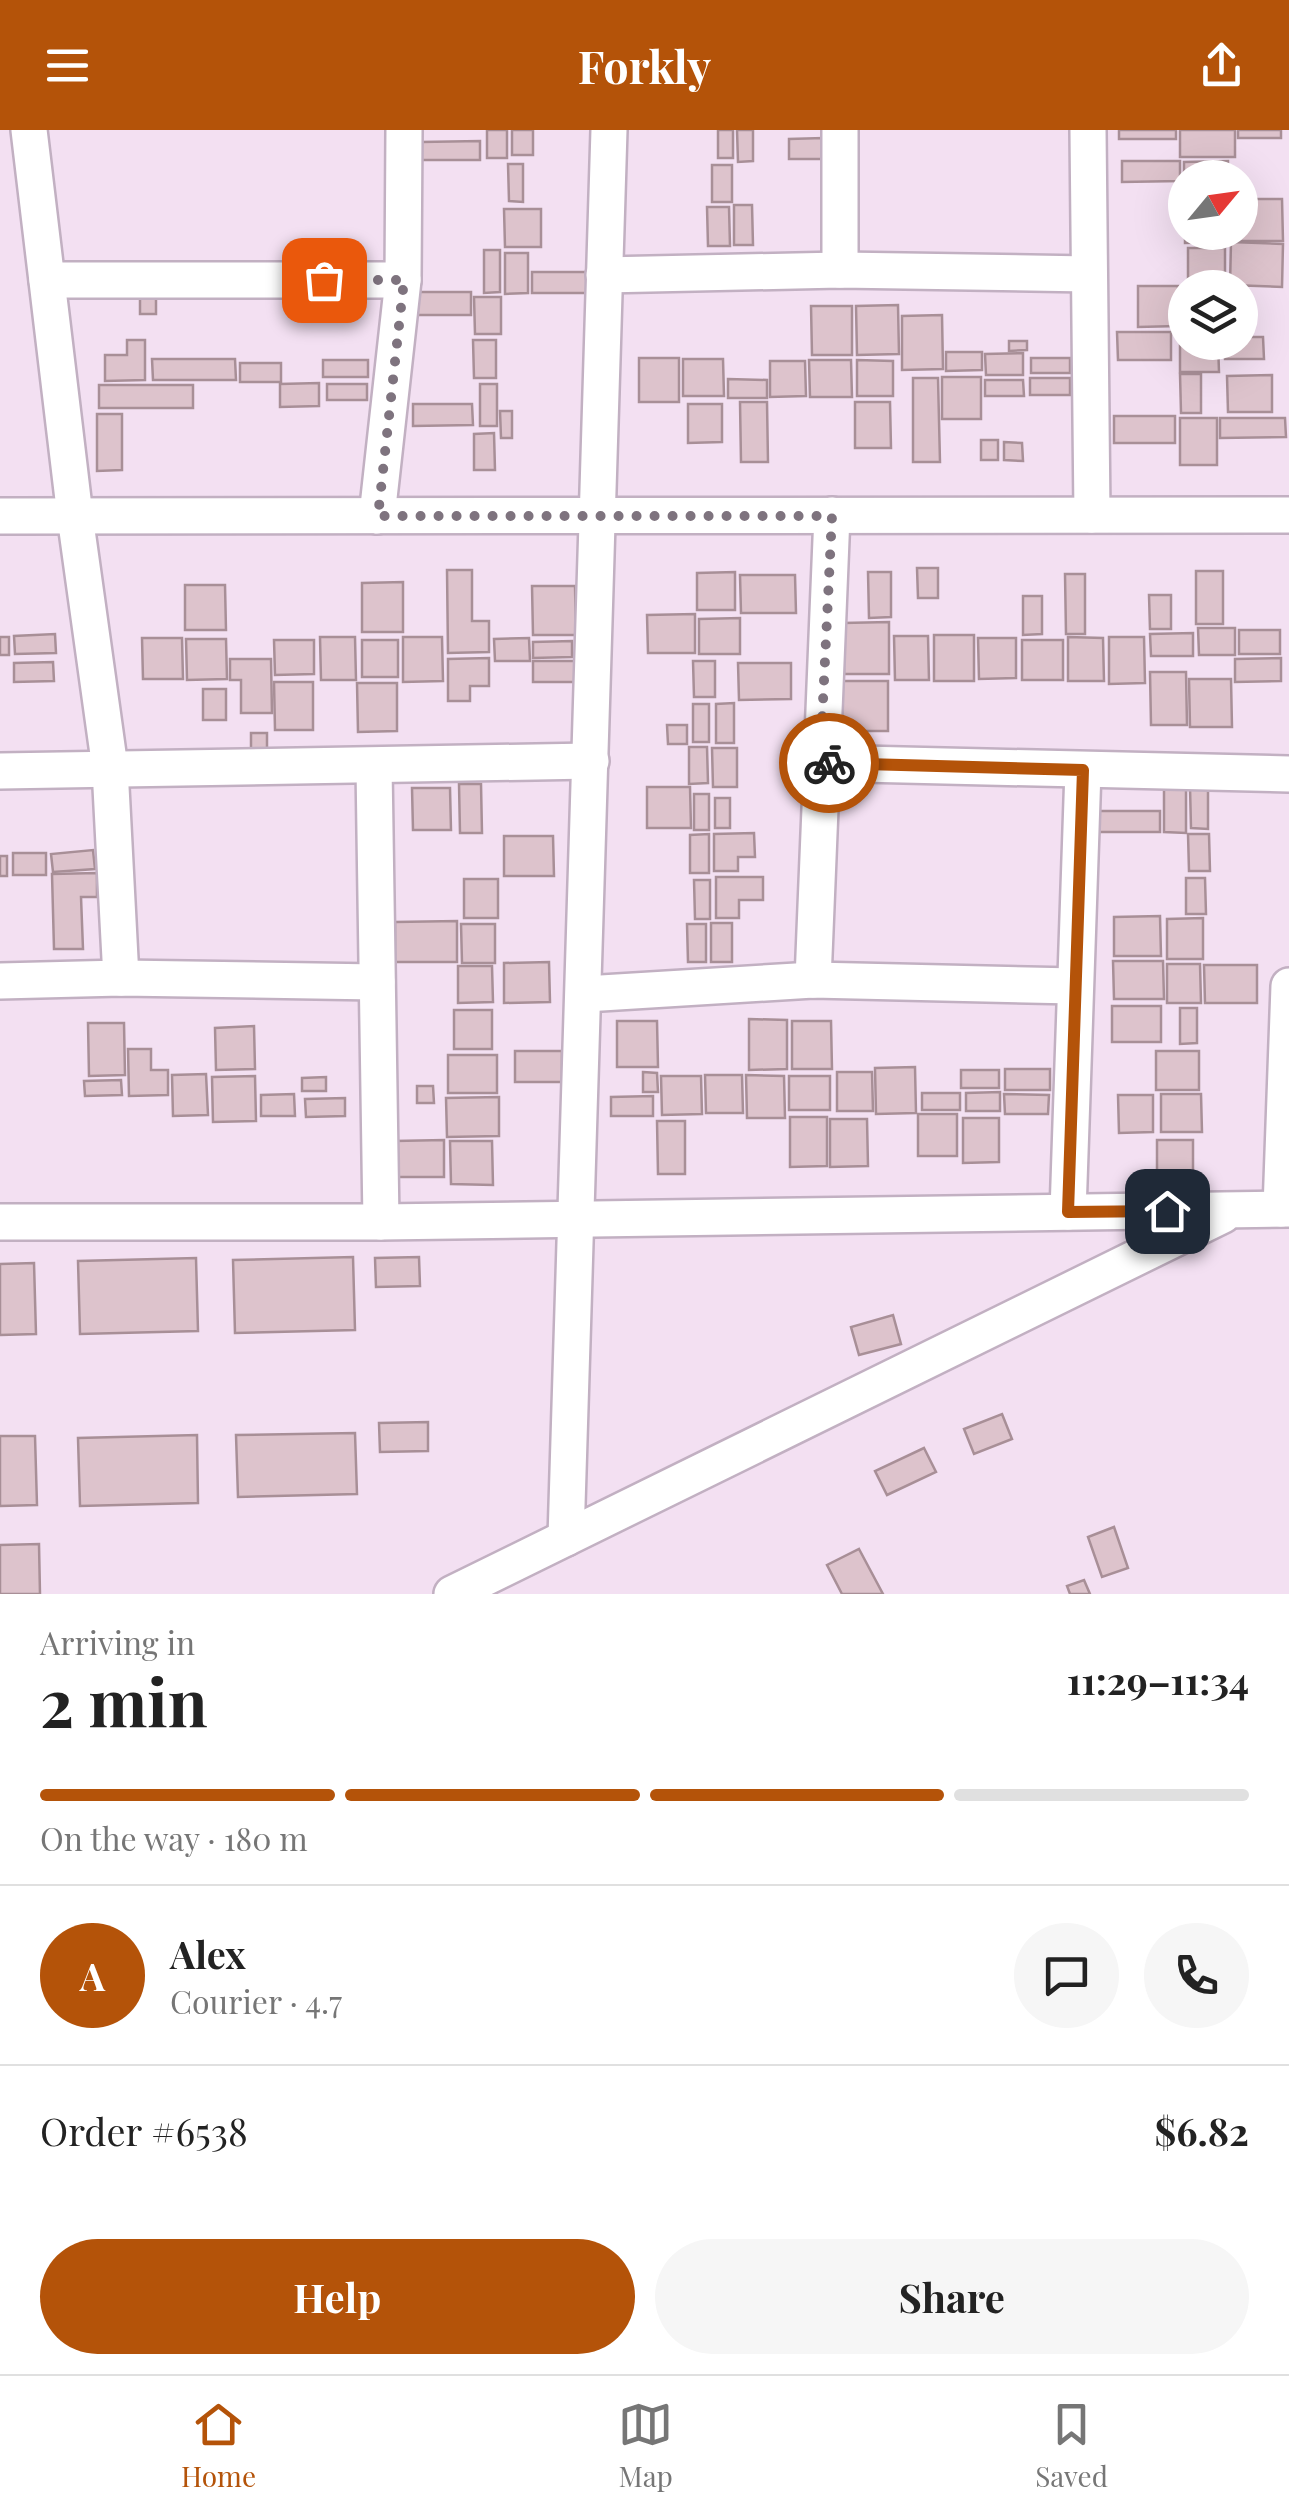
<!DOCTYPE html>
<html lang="en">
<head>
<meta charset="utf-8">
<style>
	:root { --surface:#fff; --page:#f6f6f6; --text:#222; --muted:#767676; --line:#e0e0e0; --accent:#b45309 }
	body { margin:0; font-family:"Playfair Display",serif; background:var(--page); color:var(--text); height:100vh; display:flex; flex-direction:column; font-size:38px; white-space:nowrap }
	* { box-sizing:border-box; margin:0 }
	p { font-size:32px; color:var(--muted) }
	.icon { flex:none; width:55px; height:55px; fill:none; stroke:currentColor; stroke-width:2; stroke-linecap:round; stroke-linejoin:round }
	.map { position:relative; height:1464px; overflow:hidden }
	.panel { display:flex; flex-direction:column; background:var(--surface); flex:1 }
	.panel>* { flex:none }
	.needle { width:65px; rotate:61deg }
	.buttons { position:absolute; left:1168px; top:30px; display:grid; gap:20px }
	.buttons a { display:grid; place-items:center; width:90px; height:90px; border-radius:50%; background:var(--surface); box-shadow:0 10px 40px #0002; font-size:50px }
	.pin { position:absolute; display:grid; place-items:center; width:85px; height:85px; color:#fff; margin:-42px; border-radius:20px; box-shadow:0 5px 15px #0006 }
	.courier { position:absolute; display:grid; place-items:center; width:100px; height:100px; margin:-50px; border:8px solid #b45309; border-radius:50%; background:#fff; color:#222; box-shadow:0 2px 12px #0007 }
	.summary em { font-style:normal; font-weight:700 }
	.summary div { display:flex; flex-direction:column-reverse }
	.summary { display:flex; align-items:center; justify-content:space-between; height:170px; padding:0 40px }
	h1 { font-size:65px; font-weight:700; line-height:75px }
	.bar { display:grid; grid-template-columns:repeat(4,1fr); gap:15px 10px; align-content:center; height:120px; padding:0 40px }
	.bar i { height:12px; border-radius:8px; background:var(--line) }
	.bar .on { background:var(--accent) }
	.bar p { grid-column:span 4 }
	.line { display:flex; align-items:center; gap:25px; padding:0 40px; border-top:2px solid var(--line) }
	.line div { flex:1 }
	.round { display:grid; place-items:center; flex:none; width:105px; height:105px; border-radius:52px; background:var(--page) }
	.primary-button { display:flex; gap:20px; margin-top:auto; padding:20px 40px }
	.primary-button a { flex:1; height:115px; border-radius:60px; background:var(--accent); color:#fff; font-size:40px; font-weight:700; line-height:115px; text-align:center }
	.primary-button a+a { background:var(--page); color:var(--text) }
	header { display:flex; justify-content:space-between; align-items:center; height:130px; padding:0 40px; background:var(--accent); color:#fff; font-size:45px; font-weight:700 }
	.tab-bar { display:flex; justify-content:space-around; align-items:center; height:140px; border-top:2px solid var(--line); background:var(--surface); font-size:28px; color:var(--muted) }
	.tab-bar a { display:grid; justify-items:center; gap:5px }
	.tab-bar .on { color:var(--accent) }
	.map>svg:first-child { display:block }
	.building { fill:#ddc3cc; stroke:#a88f97; stroke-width:2.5 }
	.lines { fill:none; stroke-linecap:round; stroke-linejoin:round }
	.minor-casing { stroke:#c2b0c2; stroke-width:40 }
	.minor { stroke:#fff; stroke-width:35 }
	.done { stroke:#7e737e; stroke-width:10; stroke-dasharray:0 18 }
	.route { stroke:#b45309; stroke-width:12 }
</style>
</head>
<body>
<header><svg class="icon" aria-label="menu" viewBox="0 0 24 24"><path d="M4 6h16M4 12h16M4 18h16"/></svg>Forkly<svg class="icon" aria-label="share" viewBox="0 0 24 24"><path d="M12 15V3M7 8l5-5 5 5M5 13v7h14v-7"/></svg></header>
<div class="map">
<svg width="1289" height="1464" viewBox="0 0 1289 1464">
	<rect width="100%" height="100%" fill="#f3e0f2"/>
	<!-- building -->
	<g class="building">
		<rect x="487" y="0" width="20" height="28"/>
		<rect x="512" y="0" width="21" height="25"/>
		<rect x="718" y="0" width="15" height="28"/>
		<path d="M737,0h16v31l-15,1z"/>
		<rect x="1119" y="0" width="57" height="9"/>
		<rect x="1180" y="0" width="55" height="27"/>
		<rect x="1238" y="0" width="43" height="8"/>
		<path d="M823,8v21h-34v-20z"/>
		<path d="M480,11v19h-59v-18z"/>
		<path d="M1122,31h58v20l-58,1z"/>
		<path d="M1228,31v17h-43l-1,21v-37z"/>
		<path d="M508,34h15v38l-14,-1z"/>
		<rect x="712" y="35" width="20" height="37"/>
		<path d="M1240,69h42l1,42h-52v-9h9z"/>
		<path d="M734,75h18l1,40h-19z"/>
		<path d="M1185,75v27h38v10l-38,1z"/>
		<path d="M707,77h22l1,39h-22z"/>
		<path d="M504,79h37v38h-36z"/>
		<path d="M1231,112l52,2 -1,43 -52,-2z"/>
		<rect x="1188" y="118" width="37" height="39"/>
		<path d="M484,120h16v42l-16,1z"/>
		<path d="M505,123h23v40l-23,1z"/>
		<rect x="532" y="142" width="61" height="21"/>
		<path d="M1138,156h40v40l-40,1z"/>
		<path d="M415,162h56v23h-57z"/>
		<rect x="140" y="166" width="16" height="18"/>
		<path d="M474,167h27v37h-26z"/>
		<path d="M898,175l1,49 -42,1 -1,-49z"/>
		<path d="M811,176h41v49h-40z"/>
		<path d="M942,185l1,54 -41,1v-54z"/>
		<path d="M1117,202h54v28h-53z"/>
		<path d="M1180,204h5v8h33l1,30h-39z"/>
		<path d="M1240,207h23l1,22h-39l-1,-17h16z"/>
		<path d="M127,210h18v40l-40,1v-26h22z"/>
		<path d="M473,210h23v38h-22z"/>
		<path d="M1009,211h18v9l-18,1z"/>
		<path d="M946,222h36v18l-36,1z"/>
		<path d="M1023,223v22h-37l-1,-21z"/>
		<rect x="639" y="228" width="40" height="44"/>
		<rect x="1031" y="228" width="39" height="15"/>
		<path d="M152,229h83l1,21h-83z"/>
		<path d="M683,229h40l1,37h-41z"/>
		<rect x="323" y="230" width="45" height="17"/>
		<path d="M809,230h42l1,37h-42z"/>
		<path d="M857,230l36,1v35h-36z"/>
		<path d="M770,231h35l1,35 -36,1z"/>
		<rect x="240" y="233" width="41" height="19"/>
		<path d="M1180,244h21v39h-20z"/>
		<path d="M1272,245v37h-44l-1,-36z"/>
		<rect x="942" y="247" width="39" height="42"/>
		<path d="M913,248h25l2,84h-27z"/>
		<rect x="1030" y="248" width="40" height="17"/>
		<path d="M728,249l39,1v18h-39z"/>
		<path d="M985,250h38l1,16h-39z"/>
		<path d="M319,253v23l-39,1v-23z"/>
		<rect x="327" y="254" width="40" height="16"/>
		<rect x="480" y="254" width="17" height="42"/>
		<rect x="99" y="255" width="94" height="23"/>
		<path d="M740,272h27l1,60h-27z"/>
		<path d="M855,272h35l1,46h-36z"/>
		<path d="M413,274h59l1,21 -60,1z"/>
		<path d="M688,274h34v38l-34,1z"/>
		<path d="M500,281h12v27h-11z"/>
		<path d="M97,284h25v56l-25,1z"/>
		<rect x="1114" y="286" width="61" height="27"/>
		<rect x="1180" y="288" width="37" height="47"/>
		<path d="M1220,288h65l1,19 -66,1z"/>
		<path d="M494,303l1,37h-21v-36z"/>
		<rect x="981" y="310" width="17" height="20"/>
		<path d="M1004,312l18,1 1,18 -19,-1z"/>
		<path d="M917,438h21v30h-20z"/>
		<path d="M447,440h25v51h17v31l-41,1z"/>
		<rect x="1196" y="441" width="27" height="53"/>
		<path d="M735,442v38h-38v-37z"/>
		<path d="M868,442h23v45l-22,1z"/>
		<path d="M1065,444h20v60h-19z"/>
		<path d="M740,445h55l1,38h-55z"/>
		<path d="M403,452v50h-41v-49z"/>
		<path d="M185,455h40l1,45h-41z"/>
		<path d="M532,456h43l1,49h-43z"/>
		<path d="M1149,465h22v34h-21z"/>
		<path d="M1023,466h19v38l-19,1z"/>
		<path d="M695,484v39h-47l-1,-38z"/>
		<path d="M740,488v36h-41v-35z"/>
		<path d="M889,492v52h-45l-1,-51z"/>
		<path d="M1198,498h37v27h-36z"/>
		<rect x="1239" y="500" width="41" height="24"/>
		<path d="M1193,503v23h-42l-1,-22z"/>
		<path d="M55,504l1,19 -41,1 -1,-18z"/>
		<rect x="934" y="505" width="40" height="46"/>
		<path d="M894,506h34l1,44h-34z"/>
		<rect x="0" y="507" width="9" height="18"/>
		<path d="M320,507h35l1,43h-35z"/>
		<path d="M403,507h39l1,44 -40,1z"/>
		<path d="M1068,507l35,1 1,43h-36z"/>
		<path d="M1109,507h35l1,46 -36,1z"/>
		<path d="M142,508h40l1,41h-40z"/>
		<path d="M529,508l1,23h-35l-1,-22z"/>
		<path d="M978,508h38v40l-37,1z"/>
		<path d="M186,509h40l1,40 -40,1z"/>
		<path d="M274,510h40v34l-39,1z"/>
		<rect x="362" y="510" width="36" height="37"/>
		<rect x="1022" y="510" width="41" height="40"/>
		<path d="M572,511v16l-39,1v-16z"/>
		<path d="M489,528v28h-19v15h-22v-42z"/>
		<path d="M1281,528v23l-46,1v-23z"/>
		<path d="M230,529h41l1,54h-31v-33h-11z"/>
		<rect x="533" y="531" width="43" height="21"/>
		<path d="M693,531h22v36h-21z"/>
		<path d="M53,532l1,19 -40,1v-19z"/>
		<path d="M738,533h53v36l-52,1z"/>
		<path d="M1150,542h36l1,53h-36z"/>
		<path d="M1189,549h42l1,48h-42z"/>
		<rect x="842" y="551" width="46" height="50"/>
		<path d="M274,552h39v48h-38z"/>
		<path d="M357,553h40v48l-39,1z"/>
		<rect x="203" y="559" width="23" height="31"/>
		<path d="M734,573v40h-18v-39z"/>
		<rect x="693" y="574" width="16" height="38"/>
		<path d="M667,595h20v19h-19z"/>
		<rect x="251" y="603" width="16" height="17"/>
		<path d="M689,617h18l1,36 -19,1z"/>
		<path d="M712,618h25v39h-24z"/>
		<path d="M459,654h22l1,49h-22z"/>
		<path d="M1164,655h22v48l-22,-1z"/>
		<path d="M647,657h43l1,41h-44z"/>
		<path d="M1190,657h18v42l-17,-1z"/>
		<path d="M412,658h38l1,42h-38z"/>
		<rect x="694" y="664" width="15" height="36"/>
		<rect x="715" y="668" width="15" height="30"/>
		<rect x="1098" y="681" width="62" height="21"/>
		<path d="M754,703l1,24h-17v14h-24v-37z"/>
		<path d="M709,704v39h-19v-38z"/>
		<path d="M1188,704h21l1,37h-21z"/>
		<path d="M504,706h49l1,40h-50z"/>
		<path d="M93,720l2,19 -42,3 -2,-18z"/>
		<rect x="13" y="723" width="33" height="22"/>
		<rect x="0" y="726" width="7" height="20"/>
		<path d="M97,743v24h-16l2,52h-29l-2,-75z"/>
		<path d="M716,747h47v23h-24v18h-23z"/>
		<path d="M1186,748h19l1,36h-20z"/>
		<rect x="464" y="749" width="34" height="39"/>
		<path d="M694,750h16v39h-15z"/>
		<path d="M1160,786l1,40h-47v-39z"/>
		<path d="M1203,788v41h-36v-40z"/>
		<path d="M457,791v41h-62v-40z"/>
		<rect x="711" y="793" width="21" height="39"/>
		<path d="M461,794h34v39h-33z"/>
		<path d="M687,794h19v38h-18z"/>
		<path d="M1113,831h50l1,38h-50z"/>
		<path d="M549,832l1,40 -46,1v-40z"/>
		<path d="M1167,834h33l1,39h-34z"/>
		<path d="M1204,835h53v38h-52z"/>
		<path d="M458,836h34l1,36 -35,1z"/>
		<rect x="1112" y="876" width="49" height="36"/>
		<path d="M1180,878h17v35l-17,1z"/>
		<rect x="454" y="880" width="38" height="39"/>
		<path d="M749,889l38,1v49l-38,1z"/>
		<path d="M617,891h40l1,46h-41z"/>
		<path d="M792,891h39l1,48h-40z"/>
		<path d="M88,893h36l1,52 -36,1z"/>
		<path d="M254,896l1,43 -39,1 -1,-42z"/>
		<path d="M128,919h23v21h17v25l-39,1z"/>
		<rect x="515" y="921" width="47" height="31"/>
		<rect x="1156" y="921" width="43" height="39"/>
		<rect x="448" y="925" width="49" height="38"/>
		<path d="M915,937l1,46 -40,1 -1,-46z"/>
		<rect x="1005" y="939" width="45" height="21"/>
		<rect x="961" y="940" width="38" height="18"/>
		<path d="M643,942l14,1 1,19h-15z"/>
		<path d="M837,942h35l1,39h-36z"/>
		<path d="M206,944l2,41 -35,1 -1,-41z"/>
		<path d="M705,945h37l1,38h-37z"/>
		<path d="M746,945l38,1 1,42h-38z"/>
		<path d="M255,946l1,45 -43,1 -1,-45z"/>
		<path d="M661,946h40l1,38 -40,1z"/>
		<rect x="789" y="946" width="41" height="34"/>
		<path d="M326,947v14h-24v-13z"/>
		<path d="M121,950l1,15 -37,1 -1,-15z"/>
		<path d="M417,956h16l1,17h-17z"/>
		<path d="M1000,962v19h-34v-18z"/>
		<rect x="922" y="963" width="38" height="17"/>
		<path d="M294,964l1,22h-34v-21z"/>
		<path d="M1004,964l45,1 -1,19h-43z"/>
		<path d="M1161,964h40l1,38h-41z"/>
		<path d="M1118,965h35v37l-34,1z"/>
		<path d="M653,966v20h-42v-19z"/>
		<path d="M499,967v39l-52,1 -1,-39z"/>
		<path d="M345,968v18l-39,1 -1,-18z"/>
		<rect x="918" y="984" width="39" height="42"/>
		<path d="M790,987h37v49l-37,1z"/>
		<path d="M963,988h36v44l-36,1z"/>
		<path d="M830,989h37l1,47 -38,1z"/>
		<path d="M657,991h28v53h-27z"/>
		<path d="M444,1010v37h-49v-36z"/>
		<rect x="1157" y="1010" width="36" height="34"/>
		<path d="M450,1011h42l1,44 -42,-1z"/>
		<path d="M353,1127l2,73 -120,3 -2,-73z"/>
		<path d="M419,1127l1,29 -44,1 -1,-29z"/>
		<path d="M196,1128l2,73 -118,3 -2,-73z"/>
		<path d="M34,1133l2,71 -36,1v-71z"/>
		<path d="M893,1185l8,29 -42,11 -8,-28z"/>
		<path d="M1002,1284l10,25 -38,15 -10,-25z"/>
		<path d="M428,1292v29l-48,1 -1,-29z"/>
		<path d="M355,1303l2,61 -119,3 -2,-62z"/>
		<path d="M197,1305l1,68 -118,3 -2,-68z"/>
		<path d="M0,1306h35l2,69 -37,1z"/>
		<path d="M924,1318l12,24 -49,23 -12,-24z"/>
		<path d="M1114,1397l14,41 -26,9 -14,-40z"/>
		<path d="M39,1414l1,50h-40v-49z"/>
		<path d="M859,1419l24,45h-41l-15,-29z"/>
		<path d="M1084,1450l6,14h-20l-3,-8z"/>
	</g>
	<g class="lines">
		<defs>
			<g id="minor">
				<path d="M29,0l46,386 35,252 11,210"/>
				<path d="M1088,0l4,385"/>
				<path d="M840,140v-140"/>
				<path d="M604,145l236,-5 249,4"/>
				<path d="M47,150h356"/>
				<path d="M0,386l1289,-1"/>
				<path d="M377,386l26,-236 1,-150"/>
				<path d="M820,633l469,11"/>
				<path d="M374,637l7,455"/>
				<path d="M0,641l591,-10"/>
				<path d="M813,850l19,-465"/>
				<path d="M0,851l121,-3 256,4"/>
				<path d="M585,864l228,-14 262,6"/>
				<path d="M1281,1079l8,-223"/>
				<path d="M1068,1082l15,-442"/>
				<path d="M0,1092h381l908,-13"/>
				<path d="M566,1408l43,-1408"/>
				<path d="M452,1464l771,-379"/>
			</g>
		</defs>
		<!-- minor casing -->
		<use href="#minor" class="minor-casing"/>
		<!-- minor -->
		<use href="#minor" class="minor"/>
	</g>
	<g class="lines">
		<!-- done -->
		<path class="done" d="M324,150h80l-26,236h454l-12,247h9"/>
		<!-- route -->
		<path class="route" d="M829,633l254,7 -15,442 99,-1"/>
	</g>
</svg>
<div class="buttons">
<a><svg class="needle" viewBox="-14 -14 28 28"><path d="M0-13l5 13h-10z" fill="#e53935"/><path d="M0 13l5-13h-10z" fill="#767676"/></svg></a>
<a><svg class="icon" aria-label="layers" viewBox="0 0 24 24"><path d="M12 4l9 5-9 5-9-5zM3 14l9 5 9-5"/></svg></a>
</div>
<div class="pin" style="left:324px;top:150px;background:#ea580c"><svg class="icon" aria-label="bag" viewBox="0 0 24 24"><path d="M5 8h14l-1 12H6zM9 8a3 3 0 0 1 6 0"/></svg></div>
<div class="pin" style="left:1167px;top:1081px;background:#1f2937"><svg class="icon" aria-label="home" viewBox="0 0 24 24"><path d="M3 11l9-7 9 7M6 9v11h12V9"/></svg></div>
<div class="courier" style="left:829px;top:633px"><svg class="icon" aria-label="bike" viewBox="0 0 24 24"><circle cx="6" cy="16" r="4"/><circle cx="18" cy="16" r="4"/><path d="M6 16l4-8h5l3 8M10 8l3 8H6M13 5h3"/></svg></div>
</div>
<section class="panel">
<div class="summary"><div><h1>2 min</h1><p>Arriving in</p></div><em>11:29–11:34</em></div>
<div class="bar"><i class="on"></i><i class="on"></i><i class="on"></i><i></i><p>On the way · 180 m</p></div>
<div class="line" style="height:180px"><b class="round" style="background:var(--accent);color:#fff">A</b><div><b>Alex</b><p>Courier · 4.7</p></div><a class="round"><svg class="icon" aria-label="chat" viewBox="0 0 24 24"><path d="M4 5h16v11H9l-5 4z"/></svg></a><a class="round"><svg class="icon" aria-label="phone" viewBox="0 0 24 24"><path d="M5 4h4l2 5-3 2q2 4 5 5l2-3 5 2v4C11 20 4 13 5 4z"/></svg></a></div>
<div class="line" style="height:130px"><div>Order #6538</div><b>$6.82</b></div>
<div class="primary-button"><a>Help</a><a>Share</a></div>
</section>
<nav class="tab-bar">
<a class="on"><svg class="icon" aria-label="home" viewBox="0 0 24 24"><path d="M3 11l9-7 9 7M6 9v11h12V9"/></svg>Home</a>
<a><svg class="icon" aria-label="map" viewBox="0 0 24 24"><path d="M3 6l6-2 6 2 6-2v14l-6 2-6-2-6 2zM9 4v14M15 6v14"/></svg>Map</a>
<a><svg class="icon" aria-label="saved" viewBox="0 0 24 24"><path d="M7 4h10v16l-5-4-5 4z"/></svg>Saved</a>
</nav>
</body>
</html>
